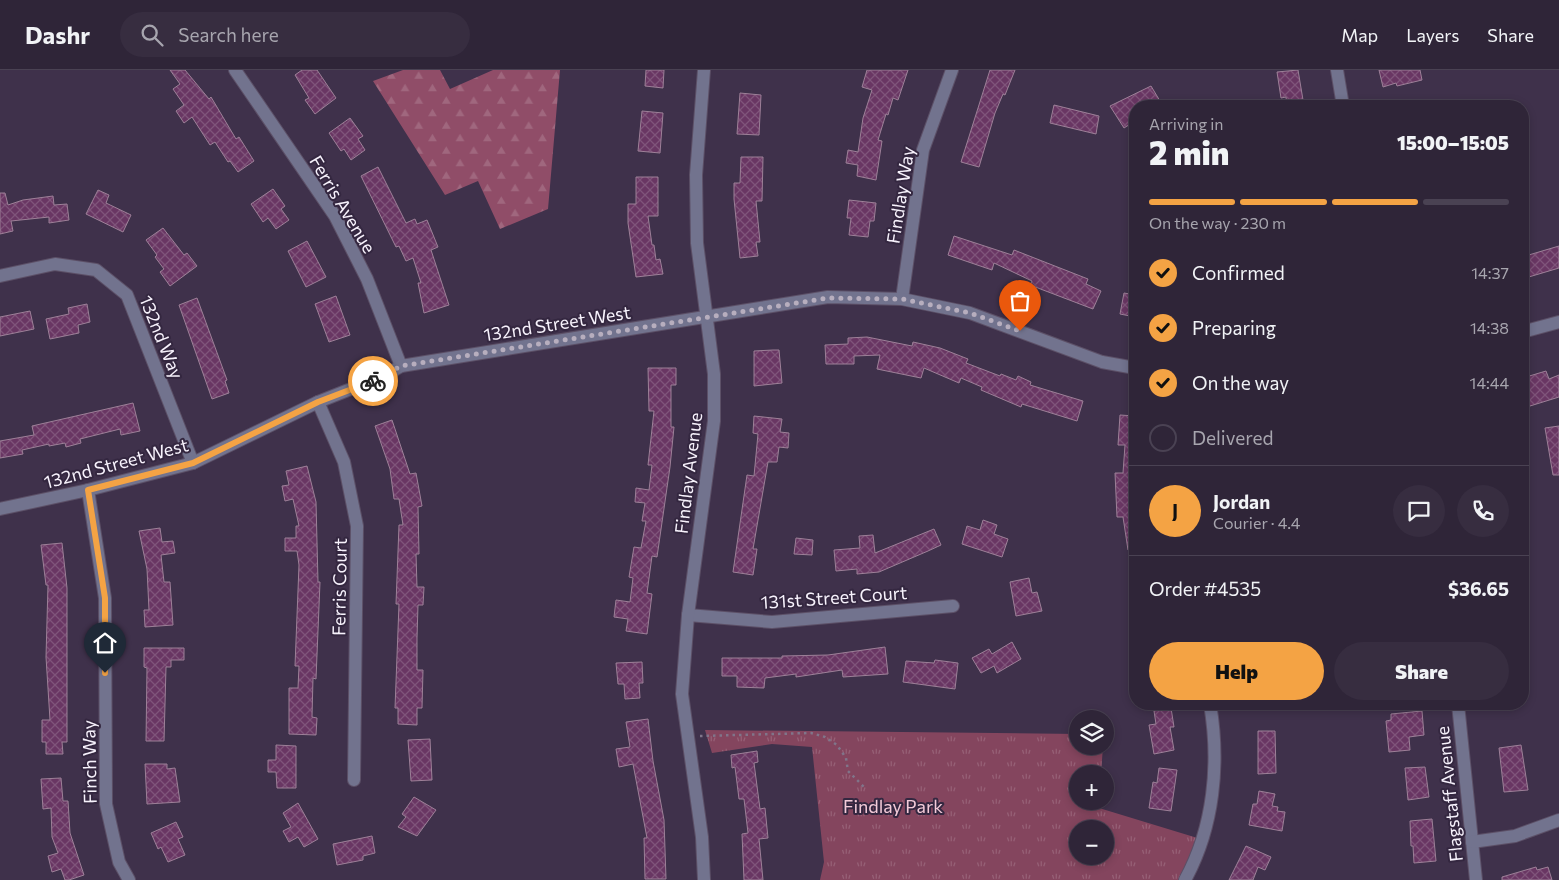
<!DOCTYPE html>
<html lang="en">
<head>
<meta charset="utf-8">
<style>
	:root { --surface:#2f2538; --page:#372d40; --text:#f1f3f6; --muted:#a7a5ae; --line:#4a4253; --accent:#f4a344 }
	body { margin:0; font-family:Commissioner,sans-serif; background:var(--page); color:var(--text); height:100vh; display:flex; flex-direction:column; font-size:19px; white-space:nowrap }
	* { box-sizing:border-box; margin:0 }
	p { font-size:16px; color:var(--muted) }
	.icon { flex:none; width:28px; height:28px; fill:none; stroke:currentColor; stroke-width:2; stroke-linecap:round; stroke-linejoin:round }
	.map { position:relative; flex:1; overflow:hidden }
	.side { position:absolute; left:1129px; top:30px; width:400px; height:610px; display:flex; flex-direction:column; background:var(--surface); border-radius:20px; box-shadow:0 2px 8px #0003,0 0 0 1px var(--line) }
	.side>* { flex:none }
	.tools { position:absolute; left:1069px; top:640px; display:grid; gap:10px }
	.tools a { display:grid; place-items:center; width:45px; height:45px; border-radius:50%; background:var(--surface); box-shadow:0 2px 8px #0003,0 0 0 1px var(--line); font-size:25px }
	.pin { position:absolute; display:grid; place-items:center; width:42px; height:42px; color:#fff; margin:-51px -21px; border-radius:50% 50% 50% 0; rotate:-45deg; box-shadow:0 0 5px #0007 }
	.pin .icon { rotate:45deg }
	.courier { position:absolute; display:grid; place-items:center; width:50px; height:50px; margin:-25px; border:4px solid #f4a344; border-radius:50%; background:#fff; color:#222; box-shadow:0 1px 6px #0007 }
	.overview em { font-style:normal; font-weight:800 }
	.overview div { display:flex; flex-direction:column-reverse }
	.overview { display:flex; align-items:center; justify-content:space-between; height:85px; padding:0 20px }
	h1 { font-size:32px; font-weight:800; line-height:38px }
	.bar { display:grid; grid-template-columns:repeat(4,1fr); gap:8px 5px; align-content:center; height:60px; padding:0 20px }
	.bar i { height:6px; border-radius:4px; background:var(--line) }
	.bar .selected { background:var(--accent) }
	.bar p { grid-column:span 4 }
	.line { display:flex; align-items:center; gap:12px; padding:0 20px; border-top:1px solid var(--line) }
	.line div { flex:1 }
	.round { display:grid; place-items:center; flex:none; width:52px; height:52px; border-radius:26px; background:var(--page) }
	ol { padding:0 20px; list-style:none }
	li { display:flex; align-items:center; gap:15px; height:55px }
	li p { margin-inline-start:auto }
	li .icon { padding:5px; border-radius:50%; background:var(--accent); color:#111; stroke-width:4 }
	li:last-child { color:var(--muted) }
	li i { width:28px; height:28px; border:2px solid var(--line); border-radius:50% }
	.primary-button { display:flex; gap:10px; margin-top:auto; padding:10px 20px }
	.primary-button a { flex:1; height:58px; border-radius:30px; background:var(--accent); color:#111; font-size:20px; font-weight:800; line-height:58px; text-align:center }
	.primary-button a+a { background:var(--page); color:var(--text) }
	header { display:flex; align-items:center; gap:30px; box-sizing:border-box; height:70px; padding:0 25px; background:var(--surface); border-bottom:1px solid var(--line) }
	header strong { font-size:24px }
	nav { display:flex; gap:28px; margin-inline-start:auto; font-size:18px }
	.search { width:350px; height:45px; background:var(--page); display:flex; align-items:center; gap:12px; box-sizing:border-box; padding:0 18px; border-radius:28px; color:var(--muted); font-size:19px }
	.map>svg:first-child { display:block }
	.forest { fill:url(#forest-firs) }
	.park { fill:url(#park-tufts); fill-rule:evenodd }
	.building { fill:url(#building-cross-hatch); stroke:#9d8098 }
	.lines { fill:none; stroke-linecap:round; stroke-linejoin:round }
	.minor-casing { stroke:#5c5067; stroke-width:14 }
	.tertiary-casing { stroke:#5c5067; stroke-width:14 }
	.path { stroke:#80758a; stroke-width:2.5; stroke-dasharray:2.5 4; stroke-linecap:butt }
	.minor { stroke:#72738e; stroke-width:12 }
	.tertiary { stroke:#72738e; stroke-width:12 }
	.done { stroke:#b7aebe; stroke-width:5; stroke-dasharray:0 9 }
	.route { stroke:#f4a344; stroke-width:6 }
	.labels { text-anchor:middle; dominant-baseline:central; stroke-width:4; stroke-linejoin:round; paint-order:stroke }
	.street-label { font-size:18px; fill:#f7f2fc; stroke:#342740 }
	.park-label { font-size:18px; fill:#f4cbd9; stroke:#342740 }
</style>
</head>
<body>
<header>
<strong>Dashr</strong>
<div class="search"><svg class="icon" aria-label="search" viewBox="0 0 24 24"><circle cx="10" cy="10" r="6"/><path d="M15 15l6 6"/></svg>Search here</div>
<nav><a>Map</a><a>Layers</a><a>Share</a></nav>
</header>
<div class="map">
<svg width="1559" height="810" viewBox="0 0 1559 810">
	<defs>
		<pattern id="forest-firs" width="22" height="20" patternUnits="userSpaceOnUse" patternTransform="scale(1.25)"><rect width="22" height="20" fill="#904d68"/><path d="M5 1l3.5 6h-7zM16 11l3.5 6h-7z" fill="#a0677e"/></pattern>
		<pattern id="park-tufts" width="24" height="20" patternUnits="userSpaceOnUse" patternTransform="scale(1.25)"><rect width="24" height="20" fill="#84455e"/><path d="M3 7l-1-3M5 7V3M7 7l1-3M15 17l-1-3M17 17v-4M19 17l1-3" fill="none" stroke="#966076"/></pattern>
		<pattern id="building-cross-hatch" width="8" height="8" patternUnits="userSpaceOnUse" patternTransform="scale(1.25)"><rect width="8" height="8" fill="#693663"/><path d="M0 0l8 8M0 8l8-8" fill="none" stroke="#7f547a"/></pattern>
	</defs>
	<rect width="100%" height="100%" fill="#3f314b"/>
	<!-- forest -->
	<path class="forest" d="M403,0h37l10,19 43,-19h67l-12,139 -48,20 -22,-48 -33,14 -72,-114z"/>
	<!-- park -->
	<path class="park" d="M705,660l372,4 1,12h25l-2,28h-23v27h21v7l105,32 -17,40h-367l4,-18 -12,-115 -40,-3 -60,9zM1078,759h27v27h-27z"/>
	<!-- building -->
	<g class="building">
		<path d="M170,0h15l24,29 2,-2 25,42 3,-2 15,24 -16,11 -8,-11 -2,1 -13,-20 -5,3 -18,-28 -8,6 -8,-12 8,-6 -11,-16 7,-5z"/>
		<path d="M302,0h15l19,28 -21,16 -10,-14 4,-2 -14,-23z"/>
		<path d="M646,0h18l-1,18 -18,-2z"/>
		<path d="M867,0h41l-10,30 -5,-2 -5,17 -2,-1 -8,26 4,1 -6,39 -19,-4 1,-11 -12,-2 2,-13 10,2 5,-34 9,-28 -10,-3z"/>
		<path d="M990,0h25l-10,25 -2,-1 -8,19 -16,54 -18,-5z"/>
		<path d="M1298,0l6,36h-17l-1,-9 -5,1 -4,-26z"/>
		<path d="M1379,0h41l2,10 -25,6 -1,-3 -13,4z"/>
		<path d="M1151,16l12,20h-28v15l-11,7 -14,-22z"/>
		<path d="M740,23l21,2 -2,40 -22,-1z"/>
		<path d="M1054,35l45,11 -3,18 -46,-11z"/>
		<path d="M642,41l21,2 -3,40 -22,-2z"/>
		<path d="M350,48l13,18 -5,3 7,11 -14,10 -7,-11 -3,2 -12,-18z"/>
		<path d="M741,87h22l-1,44h-6l4,41h-4l2,14 -18,2 -6,-59v-16h6z"/>
		<path d="M378,97l28,56 9,-4 2,5 10,-4 11,27 -7,3 18,55 -25,8 -6,-30h3l-8,-25 -7,3 -7,-15 -3,1 -35,-71z"/>
		<path d="M636,107h22v39h-10l4,29h2l2,15 4,-1 3,15 -27,3 -8,-54v-19h8z"/>
		<path d="M273,119l12,17 -4,3 8,11 -13,9 -8,-11 -5,4 -12,-18z"/>
		<path d="M98,120l11,5 -3,8 25,12 -8,17 -37,-18z"/>
		<path d="M0,123h5l3,12 15,-5 30,-4 1,9 13,-1 2,16 -20,3v-6l-38,4 2,10 -13,3z"/>
		<path d="M849,130l27,3 -2,18h-4l-2,16 -19,-2 2,-17h-4z"/>
		<path d="M163,158l21,27 3,-2 10,13 -27,20 -10,-14 4,-3 -9,-12 2,-2 -11,-15z"/>
		<path d="M954,166l58,19 2,-5 74,29 -2,5 15,7 -8,18 -63,-24 2,-4 -38,-18 -2,7 -44,-15z"/>
		<path d="M307,171l19,36 -20,10 -18,-36z"/>
		<path d="M1559,176v22l-37,11v-22z"/>
		<path d="M1124,223l11,2v22l-15,-3z"/>
		<path d="M336,226l14,39 -21,7 -14,-38z"/>
		<path d="M197,228l30,82 -2,1 4,12 -17,6 -33,-94z"/>
		<path d="M87,234l3,18 -12,3 1,8 -29,6 -4,-20 23,-5 -1,-6z"/>
		<path d="M30,241l4,18 -34,7v-19z"/>
		<path d="M867,267l45,9 1,-4 27,6 28,11 -2,4 34,13 1,-2 15,6 2,-4 13,6 -1,3 53,16 -6,20 -55,-17 -1,3 -40,-17 1,-3 -21,-9 -2,5 -35,-15 -3,10 -44,-9 3,-14 -26,1v8h-28l-1,-19 23,-1v-6z"/>
		<path d="M773,280h6l3,33 -28,3v-35z"/>
		<path d="M648,298h28v17h-5v42h3l-4,40 -13,90 -5,-1 -5,37 5,1 -5,40 -21,-3 2,-12 -14,-2 2,-17 14,2 3,-24 -4,-1 5,-30 7,1 5,-27h-4l3,-18 -10,-1 1,-14 13,2 3,-25h-4l6,-54h-5z"/>
		<path d="M1546,301l3,8 10,-4v22l-29,9 -4,-4 3,-15 -3,-10z"/>
		<path d="M133,333l7,28 -19,4 -1,-6 -40,10 1,4 -15,4 -1,-4 -16,3v-2l-27,6 1,4 -23,4v-17l34,-6 -2,-9z"/>
		<path d="M1120,345l15,1v134h-7l-5,-33h-6l-2,-44h8l2,-28h-7z"/>
		<path d="M754,346l28,3 -2,13 9,1 -1,15 -9,-1 -2,15h-9l-15,87h4l-4,26 -20,-3 14,-97 7,1 4,-42 -5,-1z"/>
		<path d="M392,350l18,54 6,-1 6,33 -4,1 1,47h-3l1,33h7l-1,18h-5l-1,33v32h6l-1,38h-5v17l-19,-1v-16h-3l4,-104h-3l3,-79h4l-4,-26h-5l-4,-30 -15,-43z"/>
		<path d="M1559,356v49h-6l-8,-47z"/>
		<path d="M307,396l9,36 2,80h2l-4,97 -3,-1 -1,39 5,1 -1,17 -27,-1v-46h9l1,-22h-4l4,-101 -2,-14h-12v-13h11v-12h3l-6,-27 -8,2 -3,-15 7,-1 -3,-14z"/>
		<path d="M983,450l14,5 -3,9 14,5 -6,18 -40,-13 5,-18 13,4z"/>
		<path d="M160,458l2,14 11,-1 2,12 -14,2 3,27h6l3,43 -28,2 -1,-17h5l-2,-41 -8,-38z"/>
		<path d="M934,459l7,16 -13,6 -49,21 -22,2v-5l-21,2 -2,-21 26,-2 -1,-12 14,-1 2,18z"/>
		<path d="M796,468l17,2 -1,15 -18,-1z"/>
		<path d="M62,473l5,45v154h-5l1,12h-17v-12h-4v-22h8l-4,-63 2,-72h-2l-5,-40z"/>
		<path d="M1029,508l3,15 5,-1 5,19 -26,5 -6,-34z"/>
		<path d="M1012,572l9,17 -24,14 -3,-7 -13,7 -9,-15 17,-9 3,5z"/>
		<path d="M885,577l3,27 -45,3 -1,-7 -46,7v-3l-31,4 -1,10 -27,-1v-11h-15v-18h60v-2l46,-1z"/>
		<path d="M144,578h40v12h-13v7h-5l-2,74h-18l1,-73 -3,-1z"/>
		<path d="M935,590l23,3 -3,26 -52,-7 3,-21 28,2z"/>
		<path d="M642,592l1,21h-4l1,15 -15,1 -1,-15h-6l-2,-21z"/>
		<path d="M1171,638l3,19h-4l4,23 -20,4 -5,-29 7,-1 -2,-13z"/>
		<path d="M1422,641l2,24 -15,2 1,13 -21,2 -3,-31 5,-1v-6z"/>
		<path d="M648,649l5,42 11,59 2,59h-21l-1,-41h3l-14,-74 -14,3 -3,-18 14,-2 -4,-25z"/>
		<path d="M1258,661h17l1,42 -18,1z"/>
		<path d="M430,669l2,41 -21,1 -3,-41z"/>
		<path d="M276,675l20,1v42h-19l-1,-16h-8v-12h8z"/>
		<path d="M1521,675l7,45 -24,2 -5,-44z"/>
		<path d="M757,681l1,11 -4,1 6,46 5,-1 3,30 -9,1 4,41h-19l-2,-46 6,-1 -4,-34h-5l-4,-32 -3,1 -1,-13z"/>
		<path d="M145,694h22v5l8,-1 5,34 -33,2z"/>
		<path d="M1425,697l4,30 -21,3 -3,-32z"/>
		<path d="M1159,698l18,2 -6,41 -22,-3 4,-26 4,1z"/>
		<path d="M61,708l2,23h5l2,32 14,42 -15,5h-4l-4,-11 -9,3 -4,-16 10,-3 -6,-16 -1,-29 -8,1 -2,-30z"/>
		<path d="M1259,721l16,3 -3,12 6,1 -1,4 8,1 -3,19 -33,-6 4,-21h4z"/>
		<path d="M414,727l22,13 -19,26 -19,-9 8,-10 -4,-3z"/>
		<path d="M298,733l20,36 -14,8 -6,-10 -9,5 -6,-11 8,-4 -8,-14z"/>
		<path d="M1432,749l4,42 -22,2 -1,-17h-2l-1,-25z"/>
		<path d="M176,752l7,15 -5,2 7,16 -17,7 -7,-15 -3,2 -7,-16z"/>
		<path d="M372,766l3,17 -12,3v4l-26,5 -4,-21z"/>
		<path d="M1246,776l25,11 -6,13 -7,-3 -5,13h-24z"/>
		<path d="M1536,797l1,3 11,-3 4,13h-50v-3z"/>
	</g>
	<g class="lines">
		<defs>
			<g id="minor">
				<path d="M235,0l100,146 32,63 34,87"/>
				<path d="M1337,0l6,36"/>
				<path d="M0,206l55,-12 41,6 31,25 66,168"/>
				<path d="M902,229l21,-149 29,-80"/>
				<path d="M318,332l26,60 13,64 -3,254"/>
				<path d="M88,420l17,108 1,206 13,58 10,18"/>
				<path d="M688,545l84,7 181,-16"/>
				<path d="M1458,634l18,176"/>
				<path d="M1472,772l43,-6 44,-16"/>
				<path d="M704,810l-2,-43 -20,-143 6,-79 26,-194v-47l-17,-131 -1,-68 8,-105"/>
				<path d="M1185,810c29,-53 35,-117 25,-176"/>
			</g>
			<g id="tertiary">
				<path d="M1522,262l37,-10"/>
				<path d="M0,439l88,-19 105,-27 125,-61 68,-27 15,-9 427,-69 74,2 68,14 132,49 33,6"/>
			</g>
		</defs>
		<!-- minor casing -->
		<use href="#minor" class="minor-casing"/>
		<!-- tertiary casing -->
		<use href="#tertiary" class="tertiary-casing"/>
		<!-- path -->
		<path class="path" d="M700,666l111,-3 14,4 12,8 9,13 2,13 18,18"/>
		<!-- minor -->
		<use href="#minor" class="minor"/>
		<!-- tertiary -->
		<use href="#tertiary" class="tertiary"/>
	</g>
	<g class="lines">
		<!-- done -->
		<path class="done" d="M373,311l28,-15 427,-68 74,1 68,14 50,18"/>
		<!-- route -->
		<path class="route" d="M105,603v-75l-17,-108 105,-27 125,-61 55,-21"/>
	</g>
	<g class="labels">
		<!-- street labels -->
		<g class="street-label">
			<text transform="translate(900 125) rotate(-81)">Findlay Way</text>
			<text transform="translate(343 134) rotate(59)">Ferris Avenue</text>
			<text transform="translate(557 253) rotate(-9)">132nd Street West</text>
			<text transform="translate(162 267) rotate(68)">132nd Way</text>
			<text transform="translate(116 393) rotate(-15)">132nd Street West</text>
			<text transform="translate(688 403) rotate(-83)">Findlay Avenue</text>
			<text transform="translate(339 517) rotate(-89)">Ferris Court</text>
			<text transform="translate(834 527) rotate(-4)">131st Street Court</text>
			<text transform="translate(89 692) rotate(-91)">Finch Way</text>
			<text transform="translate(1449 724) rotate(-96)">Flagstaff Avenue</text>
		</g>
		<!-- park labels -->
		<g class="park-label">
			<text x="893" y="736">Findlay Park</text>
		</g>
	</g>
</svg>
<div class="tools">
<a><svg class="icon" aria-label="layers" viewBox="0 0 24 24"><path d="M12 4l9 5-9 5-9-5zM3 14l9 5 9-5"/></svg></a>
<a>+</a>
<a>−</a>
</div>
<div class="pin" style="left:1020px;top:261px;background:#ea580c"><svg class="icon" aria-label="bag" viewBox="0 0 24 24"><path d="M5 8h14l-1 12H6zM9 8a3 3 0 0 1 6 0"/></svg></div>
<div class="pin" style="left:105px;top:603px;background:#1f2937"><svg class="icon" aria-label="home" viewBox="0 0 24 24"><path d="M3 11l9-7 9 7M6 9v11h12V9"/></svg></div>
<div class="courier" style="left:373px;top:311px"><svg class="icon" aria-label="bike" viewBox="0 0 24 24"><circle cx="6" cy="16" r="4"/><circle cx="18" cy="16" r="4"/><path d="M6 16l4-8h5l3 8M10 8l3 8H6M13 5h3"/></svg></div>
<section class="side">
<div class="overview"><div><h1>2 min</h1><p>Arriving in</p></div><em>15:00–15:05</em></div>
<div class="bar"><i class="selected"></i><i class="selected"></i><i class="selected"></i><i></i><p>On the way · 230 m</p></div>
<ol>
<li><svg class="icon" aria-label="check" viewBox="0 0 24 24"><path d="M5 12l5 5 9-10"/></svg>Confirmed<p>14:37</p></li>
<li><svg class="icon" aria-label="check" viewBox="0 0 24 24"><path d="M5 12l5 5 9-10"/></svg>Preparing<p>14:38</p></li>
<li><svg class="icon" aria-label="check" viewBox="0 0 24 24"><path d="M5 12l5 5 9-10"/></svg>On the way<p>14:44</p></li>
<li><i></i>Delivered</li>
</ol>
<div class="line" style="height:90px"><b class="round" style="background:var(--accent);color:#111">J</b><div><b>Jordan</b><p>Courier · 4.4</p></div><a class="round"><svg class="icon" aria-label="chat" viewBox="0 0 24 24"><path d="M4 5h16v11H9l-5 4z"/></svg></a><a class="round"><svg class="icon" aria-label="phone" viewBox="0 0 24 24"><path d="M5 4h4l2 5-3 2q2 4 5 5l2-3 5 2v4C11 20 4 13 5 4z"/></svg></a></div>
<div class="line" style="height:65px"><div>Order #4535</div><b>$36.65</b></div>
<div class="primary-button"><a>Help</a><a>Share</a></div>
</section>
</div>
</body>
</html>
